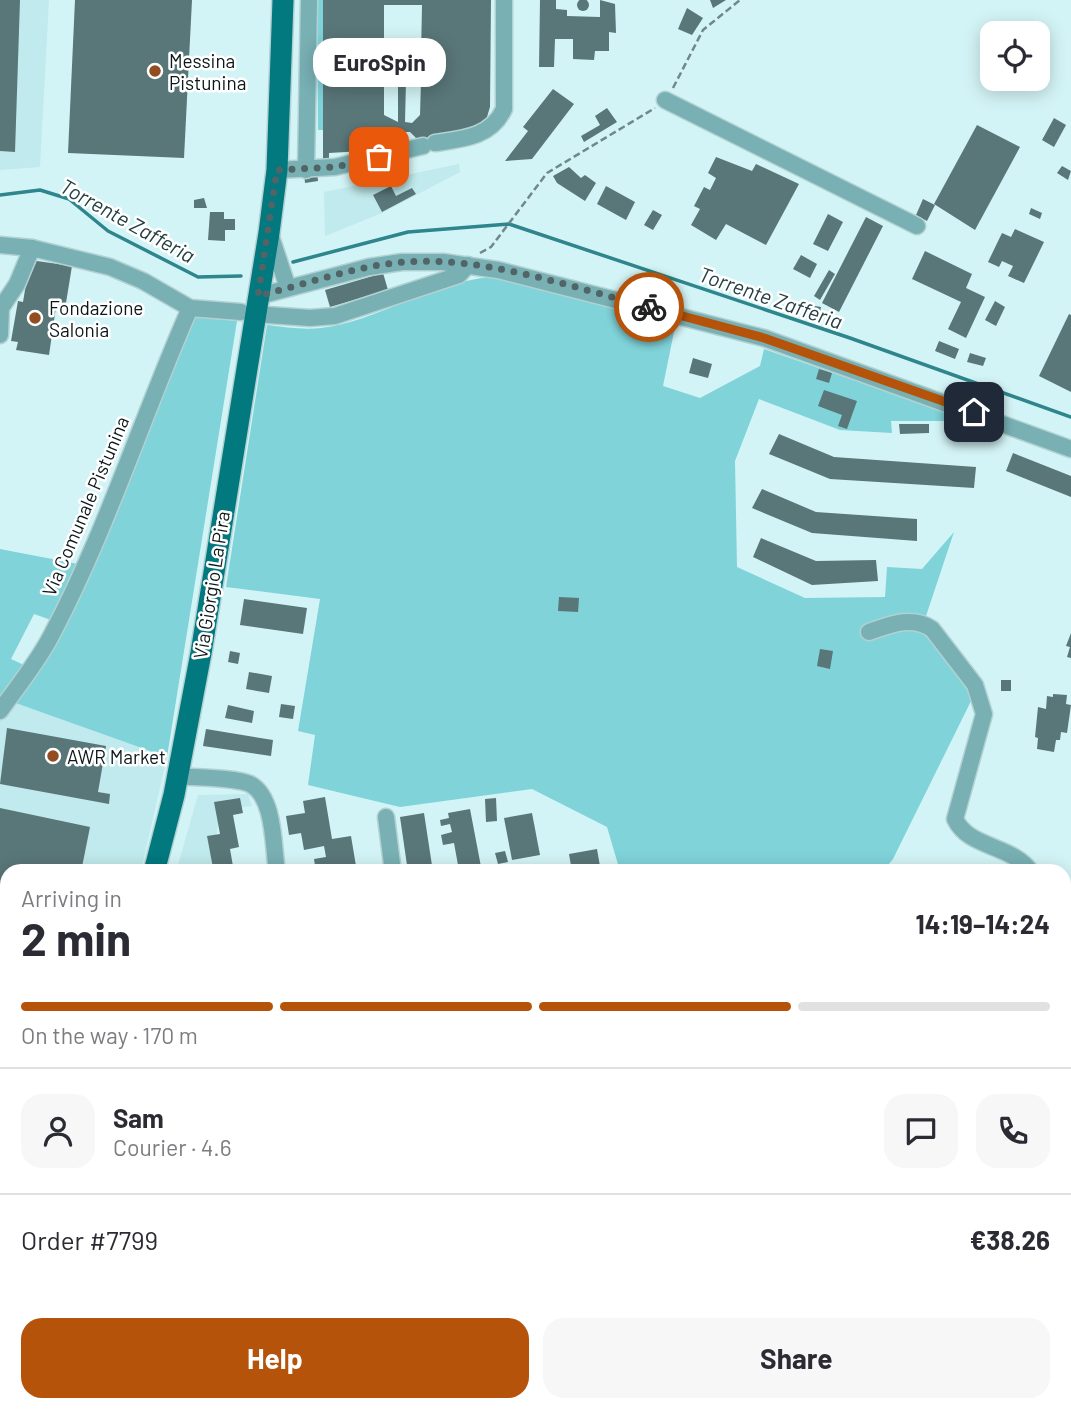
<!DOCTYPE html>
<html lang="en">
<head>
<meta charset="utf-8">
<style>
	:root { --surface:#fff; --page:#f7f7f7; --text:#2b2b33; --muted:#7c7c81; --line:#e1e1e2; --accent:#b45309 }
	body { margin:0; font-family:Barlow,sans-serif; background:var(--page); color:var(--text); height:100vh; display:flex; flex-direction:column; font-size:26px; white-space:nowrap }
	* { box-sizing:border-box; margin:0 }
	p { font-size:23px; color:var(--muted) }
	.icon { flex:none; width:38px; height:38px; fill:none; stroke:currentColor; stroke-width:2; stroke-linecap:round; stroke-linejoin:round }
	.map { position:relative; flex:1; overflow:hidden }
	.panel { position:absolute; left:0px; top:864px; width:1071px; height:548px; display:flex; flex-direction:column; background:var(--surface); border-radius:21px 21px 0 0; box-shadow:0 4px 18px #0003 }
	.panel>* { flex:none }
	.buttons { position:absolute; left:980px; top:21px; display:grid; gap:14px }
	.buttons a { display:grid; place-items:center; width:70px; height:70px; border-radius:14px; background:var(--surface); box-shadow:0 4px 18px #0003; font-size:35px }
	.pin { position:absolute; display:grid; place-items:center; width:60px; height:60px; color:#fff; margin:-30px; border-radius:14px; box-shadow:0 4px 10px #0006 }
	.courier { position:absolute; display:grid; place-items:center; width:70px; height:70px; margin:-35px; border:5px solid #b45309; border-radius:50%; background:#fff; color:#222; box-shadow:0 2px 9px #0007 }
	.bubble { position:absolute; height:49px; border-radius:21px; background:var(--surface); box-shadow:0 4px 18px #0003; font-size:23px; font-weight:700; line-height:49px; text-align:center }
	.head em { font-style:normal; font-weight:700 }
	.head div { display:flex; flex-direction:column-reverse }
	.head { display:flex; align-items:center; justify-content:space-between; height:119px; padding:0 21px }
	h1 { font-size:46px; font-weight:700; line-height:52px }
	.bar { display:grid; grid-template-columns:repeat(4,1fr); gap:10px 7px; align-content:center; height:84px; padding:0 21px }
	.bar i { height:9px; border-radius:5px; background:var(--line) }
	.bar .current { background:var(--accent) }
	.bar p { grid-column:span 4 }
	.line { display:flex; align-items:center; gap:18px; padding:0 21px; border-top:2px solid var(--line) }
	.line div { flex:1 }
	.round { display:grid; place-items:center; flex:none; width:74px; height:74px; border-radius:21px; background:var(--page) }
	.primary-button { display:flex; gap:14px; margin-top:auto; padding:14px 21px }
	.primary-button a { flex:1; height:80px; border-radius:21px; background:var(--accent); color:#fff; font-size:28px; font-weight:700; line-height:80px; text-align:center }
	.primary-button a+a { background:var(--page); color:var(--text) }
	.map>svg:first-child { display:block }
	.built { fill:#c0eaed }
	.green { fill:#7fd3d9 }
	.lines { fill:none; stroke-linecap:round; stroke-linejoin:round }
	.stream { stroke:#2e858b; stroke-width:3.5 }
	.building { fill:#597678; fill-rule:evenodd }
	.minor-casing { stroke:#b3d1d2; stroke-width:19 }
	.major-casing { stroke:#b3d1d2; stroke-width:24 }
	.path { stroke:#718889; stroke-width:2.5; stroke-dasharray:7 3.5; stroke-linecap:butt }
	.minor { stroke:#78b0b4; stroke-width:16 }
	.major { stroke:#02787f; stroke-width:21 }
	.done { stroke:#516466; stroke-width:7; stroke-dasharray:0 12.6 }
	.route { stroke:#b45309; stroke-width:9 }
	.poi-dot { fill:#924e20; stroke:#fff; stroke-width:2.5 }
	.labels { text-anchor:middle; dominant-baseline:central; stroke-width:5; stroke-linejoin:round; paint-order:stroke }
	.poi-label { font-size:19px; fill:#0b1718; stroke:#fff; text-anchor:start }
	.street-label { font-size:19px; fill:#0b1718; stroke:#fff }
	.water-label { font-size:21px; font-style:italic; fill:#264042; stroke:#fff }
</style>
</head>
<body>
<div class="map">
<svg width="1071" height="1412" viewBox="0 0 1071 1412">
	<rect width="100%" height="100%" fill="#d3f4f6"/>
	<!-- built -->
	<g class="built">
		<path d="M0,0h49l-9,167 -40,3z"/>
		<path d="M459,164l1,8 -78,41 -57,23 -1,-44z"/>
		<path d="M10,701l157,56 -26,114 -134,1v236l-7,-1v-391z"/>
		<path d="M248,794l4,12 -32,4 -9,61 -35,1 22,-77z"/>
	</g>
	<!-- green -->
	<g class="green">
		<path d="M317,0h6l1,130h-6z"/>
		<path d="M491,277l22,3 163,42 -13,64 37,12 60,-32 4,-17 207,72h-80l1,12 -52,-3 -81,-31 -24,62 2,106 68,31 80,-1 2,-30 35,2 32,-37 -28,84c15,27 38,55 45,85l-78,158 -10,12h-263l-13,-44 -75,-38 -132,18 -92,-22 7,-50 -17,-4 22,-132 -94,-12 41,-262c18,2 36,5 54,3 55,-6 110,-46 170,-51z"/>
		<path d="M194,317l43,4 -70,436 -157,-56 52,-67 -1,-6z"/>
		<path d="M0,549l78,15 -27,56 -17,-6 -23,45 13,6 -24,36z"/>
		<path d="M0,1115l7,1v96l-7,-1z"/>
	</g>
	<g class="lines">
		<!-- stream -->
		<g class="stream">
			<path d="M0,195l40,-5 29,9 39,32 90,46 43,-1"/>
			<path d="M293,262l115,-30 101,-8 341,114 221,79"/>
		</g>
	</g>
	<!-- building -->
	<g class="building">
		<circle cx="583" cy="5" r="6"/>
		<path d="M0,0h20l-5,152 -15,-1z"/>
		<path d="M75,0h117l-8,158 -116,-5z"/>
		<path d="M323,0h168l-1,107 -6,20 -42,8 -13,16 -19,-19h-14l-16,18 -51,3v7h-6zM384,5h38l-1,50h-37zM384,81h14v41l-14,-7zM406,81h15l-1,34 -8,8 -7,-1z"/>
		<path d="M540,0h16v9l11,1v6l33,1v-17l15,4 1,29 -7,-1v19h-14l-1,9 -21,-1v-20h-18l-1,28h-15z"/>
		<path d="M710,0h16l-13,8z"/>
		<path d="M687,8l16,10 -11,17 -14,-6z"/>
		<path d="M553,89l21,15 -42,55 -27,2 23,-30 -5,-4z"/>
		<path d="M607,108l10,14 -33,20 -3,-6 19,-11 -5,-9z"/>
		<path d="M1054,118l12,7 -12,22 -12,-7z"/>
		<path d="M977,125l43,22 -45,83 -41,-26z"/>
		<path d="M716,157l36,14 4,-7 43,20 -33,61 -40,-21 -10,16 -25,-15 9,-16 -6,-3 10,-19 6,3 6,-12 -8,-5z"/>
		<path d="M316,160l2,21 -13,2 -2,-22z"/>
		<path d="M1062,166l9,5 -3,9 -11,-7z"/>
		<path d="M569,167l12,11 4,-3 11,8 -11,18 -28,-18 -4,-7z"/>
		<path d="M391,186l5,10 16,-8 4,6 -34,18 -9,-17z"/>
		<path d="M606,186l29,16 -9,18 -29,-16z"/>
		<path d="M204,198l3,10h-13v-8z"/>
		<path d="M923,199l12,6 -8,16 -11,-6z"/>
		<path d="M1031,208l11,5 -2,6 -11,-5z"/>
		<path d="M653,210l9,5 -9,15 -9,-5z"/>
		<path d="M210,212h14v7h11v11h-10v11l-17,-1z"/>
		<path d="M828,214l15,8 -15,29 -15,-7z"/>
		<path d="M866,217l17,9 -44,86 -17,-9z"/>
		<path d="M1015,229l29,13 -20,41 -16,-7 5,-10 -11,-5 -3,6 -11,-5 14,-29 9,4z"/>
		<path d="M925,251l47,23 -6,14 19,9 -19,41 -18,-9 13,-27 -49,-23z"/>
		<path d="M801,255l16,9 -7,14 -17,-9z"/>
		<path d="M30,260l42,6 -7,43 -9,-2 -7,48 -33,-5 2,-8 -7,-1 7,-40 5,1z"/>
		<path d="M829,270l6,4 -15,26 -6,-4z"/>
		<path d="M383,273l5,17 -58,17 -5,-17z"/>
		<path d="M995,301l10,6 -9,19 -11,-6z"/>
		<path d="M809,305l12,2 -2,10 -11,-2z"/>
		<path d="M1069,314l2,1v77l-32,-16z"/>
		<path d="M939,341l20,8 -4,10 -20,-8z"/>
		<path d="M970,353l16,5 -3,8 -16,-4z"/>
		<path d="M693,358l19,6 -4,14 -19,-5z"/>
		<path d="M819,369l13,4 -3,10 -13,-4z"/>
		<path d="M824,390l33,11 -10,28 -9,-3 4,-11 -24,-9z"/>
		<path d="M899,424h30v9l-29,1z"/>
		<path d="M779,434l55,23 142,10 -2,21 -144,-9 -61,-25z"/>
		<path d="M1013,453l58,23v21l-65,-26z"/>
		<path d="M762,489l54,23 101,7v22l-105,-8 -60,-25z"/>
		<path d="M761,538l55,23 60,-1 2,21 -66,4 -59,-28z"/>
		<path d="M559,597l20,1 -1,14 -20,-1z"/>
		<path d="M244,599l63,9 -4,26 -63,-9z"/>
		<path d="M1071,633v25l-4,-1 3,-10 -4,-1z"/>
		<path d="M820,649l13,2 -3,18 -13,-3z"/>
		<path d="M230,651l10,2 -2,11 -10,-2z"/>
		<path d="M249,672l23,4 -3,17 -23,-4z"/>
		<rect x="1001" y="680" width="10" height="11"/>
		<path d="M1053,694l14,1 -1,9 5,1 -4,28 -6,-1 -1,8h-4l-2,12 -17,-3 1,-11 -3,-1 3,-30 8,2 1,-13 6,1z"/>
		<path d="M281,704l14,2 -2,13 -14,-2z"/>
		<path d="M228,705l26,6 -2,12 -27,-5z"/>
		<path d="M7,728l99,18 -8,46 12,2 -1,10 -109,-20z"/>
		<path d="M206,729l67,11 -2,16 -68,-10z"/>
		<path d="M325,797l7,42 19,-3 6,36h-41l-2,-13 12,-2 -2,-11 -20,4 -3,-17 -12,2 -3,-19 19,-3 -2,-12z"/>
		<path d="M240,798l3,15 -10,2 6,32 -9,2 4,23h-33l12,-4 -6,-32 13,-2 -6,-32z"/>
		<path d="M496,798l1,23 -11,1 -1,-23z"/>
		<path d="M0,808l90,19 -9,45h-74v84l-7,-2z"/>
		<path d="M470,809l12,63h-34l-1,-5 11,-2 -4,-22 -11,2 -2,-10 11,-3 -2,-8 -9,2 -1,-6 9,-2 -1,-5z"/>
		<path d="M424,813l9,59h-25l-8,-55z"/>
		<path d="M532,813l8,42 -28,5 -8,-42z"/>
		<path d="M597,849l4,23h-29l-3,-18z"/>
		<path d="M505,851l3,11 -10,2 -3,-11z"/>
		<path d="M0,1094l7,1v12l-7,-1z"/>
		<path d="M1071,1187v8l-7,1v-8z"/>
		<path d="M0,1218l7,1v30l-7,-1z"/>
		<path d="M32,1405h33l14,3 -1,4h-48z"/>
		<path d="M123,1405h35l-1,5 6,2h-41z"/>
		<path d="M168,1405h37l-2,7h-36z"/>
		<path d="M434,1405h154l-2,7h-154z"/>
	</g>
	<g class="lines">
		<defs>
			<g id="minor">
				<path d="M665,100l252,126"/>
				<path d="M435,143c28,-4 56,-6 69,-34v-109"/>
				<path d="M277,170l58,-3 88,-21"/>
				<path d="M306,170l3,-170"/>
				<path d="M270,234l18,54"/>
				<path d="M0,245l32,3 78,19 33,14 47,27 51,4"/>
				<path d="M259,296l110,-29 33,-5h41l55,8 266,68 307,111"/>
				<path d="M268,315l42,3 25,-2 124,-41 9,-10"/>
				<path d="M0,335l1,-27 16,-24 15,-36"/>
				<path d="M869,632c20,-7 43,-17 63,-3l43,56 9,29 -29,105c14,30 57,25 76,53"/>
				<path d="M0,711c17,-24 37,-48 51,-75 56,-106 91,-219 139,-328"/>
				<path d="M178,776c18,2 56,1 72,8 25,13 23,63 27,88"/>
				<path d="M386,817l7,55"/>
				<path d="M1064,916l7,1"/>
				<path d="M0,1110l7,1"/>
			</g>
			<g id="major">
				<path d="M154,872l20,-77 27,-142 68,-420 8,-63 6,-170"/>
				<path d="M0,1406l7,-24"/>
			</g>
		</defs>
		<!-- minor casing -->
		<use href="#minor" class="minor-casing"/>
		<!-- major casing -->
		<use href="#major" class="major-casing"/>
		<!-- path -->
		<g class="path">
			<path d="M673,88l30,-58 37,-30"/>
			<path d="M480,253l11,-6 56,-74 108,-65"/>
		</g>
		<!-- minor -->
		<use href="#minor" class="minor"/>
		<!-- major -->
		<use href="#major" class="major"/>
	</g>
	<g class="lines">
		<!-- done -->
		<path class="done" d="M379,157l-44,10 -58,3 -19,126c48,-12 97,-30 146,-34 82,-6 166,25 245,45"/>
		<!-- route -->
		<path class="route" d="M649,307l115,31 210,74"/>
	</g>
	<!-- markers -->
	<g class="poi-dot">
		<circle cx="155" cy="71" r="7"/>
		<circle cx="35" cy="318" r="7"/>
		<circle cx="53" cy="756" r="7"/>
	</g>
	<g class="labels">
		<!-- poi labels -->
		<g class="poi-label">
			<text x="169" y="60">Messina<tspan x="169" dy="22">Pistunina</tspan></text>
			<text x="49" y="307">Fondazione<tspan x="49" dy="22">Salonia</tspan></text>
			<text x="67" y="756">AWR Market</text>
		</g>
		<!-- street labels -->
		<g class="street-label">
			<text transform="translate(85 506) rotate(-67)">Via Comunale Pistunina</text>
			<text transform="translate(211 585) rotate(-81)">Via Giorgio La Pira</text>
		</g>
		<!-- water labels -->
		<g class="water-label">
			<text transform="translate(128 220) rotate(29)">Torrente Zafferia</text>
			<text transform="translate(771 297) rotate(19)">Torrente Zafferia</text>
		</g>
	</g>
</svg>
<div class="buttons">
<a><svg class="icon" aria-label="locate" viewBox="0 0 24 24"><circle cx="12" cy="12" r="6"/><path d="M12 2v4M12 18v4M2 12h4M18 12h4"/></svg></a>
</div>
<div class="pin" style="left:379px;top:157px;background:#ea580c"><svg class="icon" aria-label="bag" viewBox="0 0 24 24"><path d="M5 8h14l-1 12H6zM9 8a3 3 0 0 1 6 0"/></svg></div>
<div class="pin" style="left:974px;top:412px;background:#1f2937"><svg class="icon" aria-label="home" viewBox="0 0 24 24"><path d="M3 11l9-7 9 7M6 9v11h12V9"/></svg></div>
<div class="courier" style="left:649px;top:307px"><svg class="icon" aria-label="bike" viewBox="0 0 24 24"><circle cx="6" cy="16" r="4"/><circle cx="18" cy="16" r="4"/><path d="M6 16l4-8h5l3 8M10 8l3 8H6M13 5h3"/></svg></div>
<div class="bubble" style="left:313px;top:38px;width:133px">EuroSpin</div>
<section class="panel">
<div class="head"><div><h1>2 min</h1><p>Arriving in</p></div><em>14:19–14:24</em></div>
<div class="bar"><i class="current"></i><i class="current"></i><i class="current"></i><i></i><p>On the way · 170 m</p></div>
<div class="line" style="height:126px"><a class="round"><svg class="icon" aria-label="person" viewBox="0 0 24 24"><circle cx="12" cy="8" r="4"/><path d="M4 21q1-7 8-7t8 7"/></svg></a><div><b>Sam</b><p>Courier · 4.6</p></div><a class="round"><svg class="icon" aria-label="chat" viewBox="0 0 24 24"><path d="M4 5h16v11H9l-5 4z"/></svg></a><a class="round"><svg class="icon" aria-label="phone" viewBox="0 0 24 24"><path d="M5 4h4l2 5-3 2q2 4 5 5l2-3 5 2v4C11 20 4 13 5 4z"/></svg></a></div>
<div class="line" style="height:91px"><div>Order #7799</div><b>€38.26</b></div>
<div class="primary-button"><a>Help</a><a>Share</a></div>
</section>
</div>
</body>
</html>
